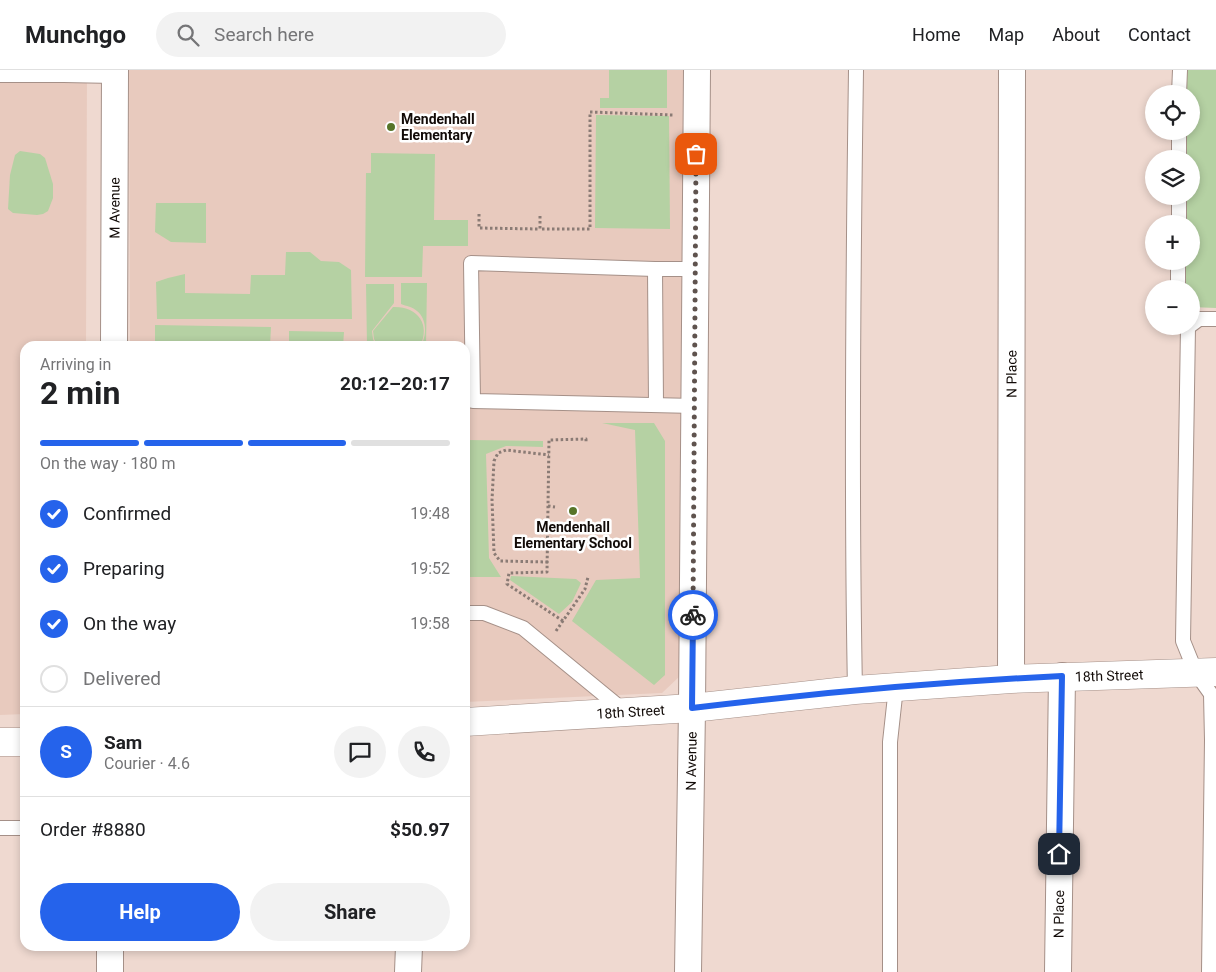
<!DOCTYPE html>
<html lang="en">
<head>
<meta charset="utf-8">
<style>
	:root { --surface:#fff; --page:#f2f2f2; --text:#202124; --muted:#757577; --line:#e0e0e0; --accent:#2563eb }
	body { margin:0; font-family:Roboto,sans-serif; background:var(--page); color:var(--text); height:100vh; display:flex; flex-direction:column; font-size:19px; white-space:nowrap }
	* { box-sizing:border-box; margin:0 }
	p { font-size:16px; color:var(--muted) }
	.icon { flex:none; width:28px; height:28px; fill:none; stroke:currentColor; stroke-width:2; stroke-linecap:round; stroke-linejoin:round }
	.map { position:relative; flex:1; overflow:hidden }
	.drawer { position:absolute; left:20px; top:271px; width:450px; height:610px; display:flex; flex-direction:column; background:var(--surface); border-radius:15px; box-shadow:0 2px 8px #0003 }
	.drawer>* { flex:none }
	.fabs { position:absolute; left:1145px; top:15px; display:grid; gap:10px }
	.fabs a { display:grid; place-items:center; width:55px; height:55px; border-radius:50%; background:var(--surface); box-shadow:0 2px 8px #0003; font-size:25px }
	.pin { position:absolute; display:grid; place-items:center; width:42px; height:42px; color:#fff; margin:-21px; border-radius:10px; box-shadow:0 2px 8px #0006 }
	.courier { position:absolute; display:grid; place-items:center; width:50px; height:50px; margin:-25px; border:4px solid #2563eb; border-radius:50%; background:#fff; color:#222; box-shadow:0 1px 6px #0007 }
	.headline em { font-style:normal; font-weight:700 }
	.headline div { display:flex; flex-direction:column-reverse }
	.headline { display:flex; align-items:center; justify-content:space-between; height:85px; padding:0 20px }
	h1 { font-size:32px; font-weight:700; line-height:38px }
	.bar { display:grid; grid-template-columns:repeat(4,1fr); gap:8px 5px; align-content:center; height:60px; padding:0 20px }
	.bar i { height:6px; border-radius:4px; background:var(--line) }
	.bar .active { background:var(--accent) }
	.bar p { grid-column:span 4 }
	.line { display:flex; align-items:center; gap:12px; padding:0 20px; border-top:1px solid var(--line) }
	.line div { flex:1 }
	.round { display:grid; place-items:center; flex:none; width:52px; height:52px; border-radius:26px; background:var(--page) }
	ol { padding:0 20px; list-style:none }
	li { display:flex; align-items:center; gap:15px; height:55px }
	li p { margin-inline-start:auto }
	li .icon { padding:5px; border-radius:50%; background:var(--accent); color:#fff; stroke-width:4 }
	li:last-child { color:var(--muted) }
	li i { width:28px; height:28px; border:2px solid var(--line); border-radius:50% }
	.primary-button { display:flex; gap:10px; margin-top:auto; padding:10px 20px }
	.primary-button a { flex:1; height:58px; border-radius:30px; background:var(--accent); color:#fff; font-size:20px; font-weight:700; line-height:58px; text-align:center }
	.primary-button a+a { background:var(--page); color:var(--text) }
	header { display:flex; align-items:center; gap:30px; box-sizing:border-box; height:70px; padding:0 25px; background:var(--surface); border-bottom:1px solid var(--line) }
	header strong { font-size:24px }
	nav { display:flex; gap:28px; margin-inline-start:auto; font-size:18px }
	.search { width:350px; height:45px; background:var(--page); display:flex; align-items:center; gap:12px; box-sizing:border-box; padding:0 18px; border-radius:28px; color:var(--muted); font-size:19px }
	.map>svg:first-child { display:block }
	.built { fill:#e8cabe }
	.green { fill:#b5d1a3 }
	.lines { fill:none; stroke-linecap:round; stroke-linejoin:round }
	.service-casing { stroke:#a59088; stroke-width:16 }
	.minor-casing { stroke:#a59088; stroke-width:28 }
	.tertiary-casing { stroke:#a59088; stroke-width:29 }
	.path { stroke:#8a7b75; stroke-width:3; stroke-dasharray:2.5 2.5; stroke-linecap:butt }
	.service { stroke:#fff; stroke-width:14 }
	.minor { stroke:#fff; stroke-width:26 }
	.tertiary { stroke:#fff; stroke-width:28 }
	.done { stroke:#5f534e; stroke-width:5; stroke-dasharray:0 9 }
	.route { stroke:#2563eb; stroke-width:6 }
	.poi-dot { fill:#577529; stroke:#fff; stroke-width:2 }
	.labels { text-anchor:middle; dominant-baseline:central; stroke-width:5; stroke-linejoin:round; paint-order:stroke }
	.poi-label { font-size:14px; font-weight:bold; fill:#120b08; stroke:#fff; text-anchor:start }
	.street-label { font-size:14px; fill:#120b08; stroke:#fff }
</style>
</head>
<body>
<header>
<strong>Munchgo</strong>
<div class="search"><svg class="icon" aria-label="search" viewBox="0 0 24 24"><circle cx="10" cy="10" r="6"/><path d="M15 15l6 6"/></svg>Search here</div>
<nav><a>Home</a><a>Map</a><a>About</a><a>Contact</a></nav>
</header>
<div class="map">
<svg width="1216" height="902" viewBox="0 0 1216 902">
	<rect width="100%" height="100%" fill="#efd9d0"/>
	<!-- built -->
	<g class="built">
		<path d="M0,0h87l-1,276h-61v368l-25,1z"/>
		<path d="M129,0h557l-6,606 -18,17 -197,9v-356h-335z"/>
	</g>
	<!-- green -->
	<g class="green">
		<path d="M609,0h58v38h-67v-10h9z"/>
		<path d="M1185,0h31v238l-25,-1v-18h-7v-28h7v-37h-7v-28h7v-37h-6v-28h6v-37h-6z"/>
		<path d="M596,45l73,1 1,113 -75,-1z"/>
		<path d="M20,81l20,3 5,4 8,26v14l-5,13 -5,3 -6,1 -24,-2 -5,-4 2,-34 5,-20z"/>
		<path d="M371,83l64,1 -1,66h34v26h-45l-1,31h-57l1,-104h5z"/>
		<path d="M156,133h50v40l-35,-1 -16,-10z"/>
		<path d="M286,182h24l11,9 18,1 12,8 1,49h-195l-1,-37 12,-4 17,-4v19l65,1 1,-19h34z"/>
		<path d="M401,213h26l-1,63h-5c6,-11 6,-27 -4,-35 -4,-4 -11,-5 -16,-7z"/>
		<path d="M366,214h28v19l-22,28 1,8 3,7h-9z"/>
		<path d="M393,237c24,-1 38,17 27,39h-42l-4,-7 -1,-8z"/>
		<path d="M155,255l116,2 -1,19h-115z"/>
		<path d="M289,261l55,1 -1,14h-54z"/>
		<path d="M602,353h52l11,18v234l-11,10 -82,-64 24,-41 44,-2 -5,-148z"/>
		<path d="M465,370l78,1v6l-37,-1 -20,8 3,104 12,19h-36z"/>
		<path d="M511,506l65,3 5,4 -9,19 -13,12 -49,-34z"/>
	</g>
	<g class="lines">
		<defs>
			<g id="service">
				<path d="M0,5h64v-5"/>
				<path d="M64,5l51,1"/>
				<path d="M1179,24l1,-24"/>
				<path d="M1179,89v-28"/>
				<path d="M1179,154v-28"/>
				<path d="M655,199l1,136"/>
				<path d="M1178,219v-28"/>
				<path d="M1191,255l8,-6h17"/>
				<path d="M1189,256l-1,1 -5,314 13,32 15,21 1,46 -3,232"/>
				<path d="M695,336l-222,-5 -2,-138 184,6h40"/>
				<path d="M465,543h19l39,15 95,78 2,6"/>
				<path d="M855,620c-4,-206 -2,-413 1,-620"/>
				<path d="M0,758h25"/>
				<path d="M890,902v-230l6,-55"/>
			</g>
			<g id="minor">
				<path id="s1" d="M114,276l1,-276"/>
				<path id="s2" d="M1011,609l1,-609"/>
				<path d="M110,902v-26"/>
				<path d="M408,902l1,-26"/>
				<path id="s3" d="M688,902l4,-264 5,-638"/>
				<path id="s4" d="M1058,902l4,-296"/>
			</g>
			<g id="tertiary">
				<path id="s5" d="M465,652l227,-14 163,-18 156,-11 205,-7"/>
				<path d="M0,672h25"/>
			</g>
		</defs>
		<!-- service casing -->
		<use href="#service" class="service-casing"/>
		<!-- minor casing -->
		<use href="#minor" class="minor-casing"/>
		<!-- tertiary casing -->
		<use href="#tertiary" class="tertiary-casing"/>
		<!-- path -->
		<g class="path">
			<path d="M479,144v14l61,1"/>
			<path d="M540,146v13h50v-117l83,3"/>
			<path d="M548,436l7,1"/>
			<path d="M548,492l-48,-1 -6,-8 -2,-53 2,-39 4,-8 8,-3 43,5"/>
			<path d="M563,551l-56,-37 2,-11 38,-1 2,-132 37,-1v4"/>
			<path d="M556,561l29,-42 3,-12"/>
		</g>
		<!-- service -->
		<use href="#service" class="service"/>
		<!-- minor -->
		<use href="#minor" class="minor"/>
		<!-- tertiary -->
		<use href="#tertiary" class="tertiary"/>
	</g>
	<g class="lines">
		<!-- done -->
		<path class="done" d="M693,545l3,-461"/>
		<!-- route -->
		<path class="route" d="M693,545l-1,93c123,-15 246,-26 370,-32l-3,178"/>
	</g>
	<!-- markers -->
	<g class="poi-dot">
		<circle cx="391" cy="57" r="5"/>
		<circle cx="573" cy="441" r="5"/>
	</g>
	<g class="labels">
		<!-- poi labels -->
		<g class="poi-label">
			<text x="401" y="49">Mendenhall<tspan x="401" dy="16">Elementary</tspan></text>
			<text x="573" y="457" text-anchor="middle">Mendenhall<tspan x="573" dy="16">Elementary School</tspan></text>
		</g>
		<!-- street labels -->
		<g class="street-label">
			<text stroke="none"><textPath href="#s1" startOffset="138">M Avenue</textPath></text>
			<text stroke="none"><textPath href="#s2" startOffset="305">N Place</textPath></text>
			<text stroke="none"><textPath href="#s5" startOffset="646">18th Street</textPath></text>
			<text stroke="none"><textPath href="#s5" startOffset="166">18th Street</textPath></text>
			<text stroke="none"><textPath href="#s3" startOffset="211">N Avenue</textPath></text>
			<text stroke="none"><textPath href="#s4" startOffset="58">N Place</textPath></text>
		</g>
	</g>
</svg>
<div class="fabs">
<a><svg class="icon" aria-label="locate" viewBox="0 0 24 24"><circle cx="12" cy="12" r="6"/><path d="M12 2v4M12 18v4M2 12h4M18 12h4"/></svg></a>
<a><svg class="icon" aria-label="layers" viewBox="0 0 24 24"><path d="M12 4l9 5-9 5-9-5zM3 14l9 5 9-5"/></svg></a>
<a>+</a>
<a>−</a>
</div>
<div class="pin" style="left:696px;top:84px;background:#ea580c"><svg class="icon" aria-label="bag" viewBox="0 0 24 24"><path d="M5 8h14l-1 12H6zM9 8a3 3 0 0 1 6 0"/></svg></div>
<div class="pin" style="left:1059px;top:784px;background:#1f2937"><svg class="icon" aria-label="home" viewBox="0 0 24 24"><path d="M3 11l9-7 9 7M6 9v11h12V9"/></svg></div>
<div class="courier" style="left:693px;top:545px"><svg class="icon" aria-label="bike" viewBox="0 0 24 24"><circle cx="6" cy="16" r="4"/><circle cx="18" cy="16" r="4"/><path d="M6 16l4-8h5l3 8M10 8l3 8H6M13 5h3"/></svg></div>
<section class="drawer">
<div class="headline"><div><h1>2 min</h1><p>Arriving in</p></div><em>20:12–20:17</em></div>
<div class="bar"><i class="active"></i><i class="active"></i><i class="active"></i><i></i><p>On the way · 180 m</p></div>
<ol>
<li><svg class="icon" aria-label="check" viewBox="0 0 24 24"><path d="M5 12l5 5 9-10"/></svg>Confirmed<p>19:48</p></li>
<li><svg class="icon" aria-label="check" viewBox="0 0 24 24"><path d="M5 12l5 5 9-10"/></svg>Preparing<p>19:52</p></li>
<li><svg class="icon" aria-label="check" viewBox="0 0 24 24"><path d="M5 12l5 5 9-10"/></svg>On the way<p>19:58</p></li>
<li><i></i>Delivered</li>
</ol>
<div class="line" style="height:90px"><b class="round" style="background:var(--accent);color:#fff">S</b><div><b>Sam</b><p>Courier · 4.6</p></div><a class="round"><svg class="icon" aria-label="chat" viewBox="0 0 24 24"><path d="M4 5h16v11H9l-5 4z"/></svg></a><a class="round"><svg class="icon" aria-label="phone" viewBox="0 0 24 24"><path d="M5 4h4l2 5-3 2q2 4 5 5l2-3 5 2v4C11 20 4 13 5 4z"/></svg></a></div>
<div class="line" style="height:65px"><div>Order #8880</div><b>$50.97</b></div>
<div class="primary-button"><a>Help</a><a>Share</a></div>
</section>
</div>
</body>
</html>
